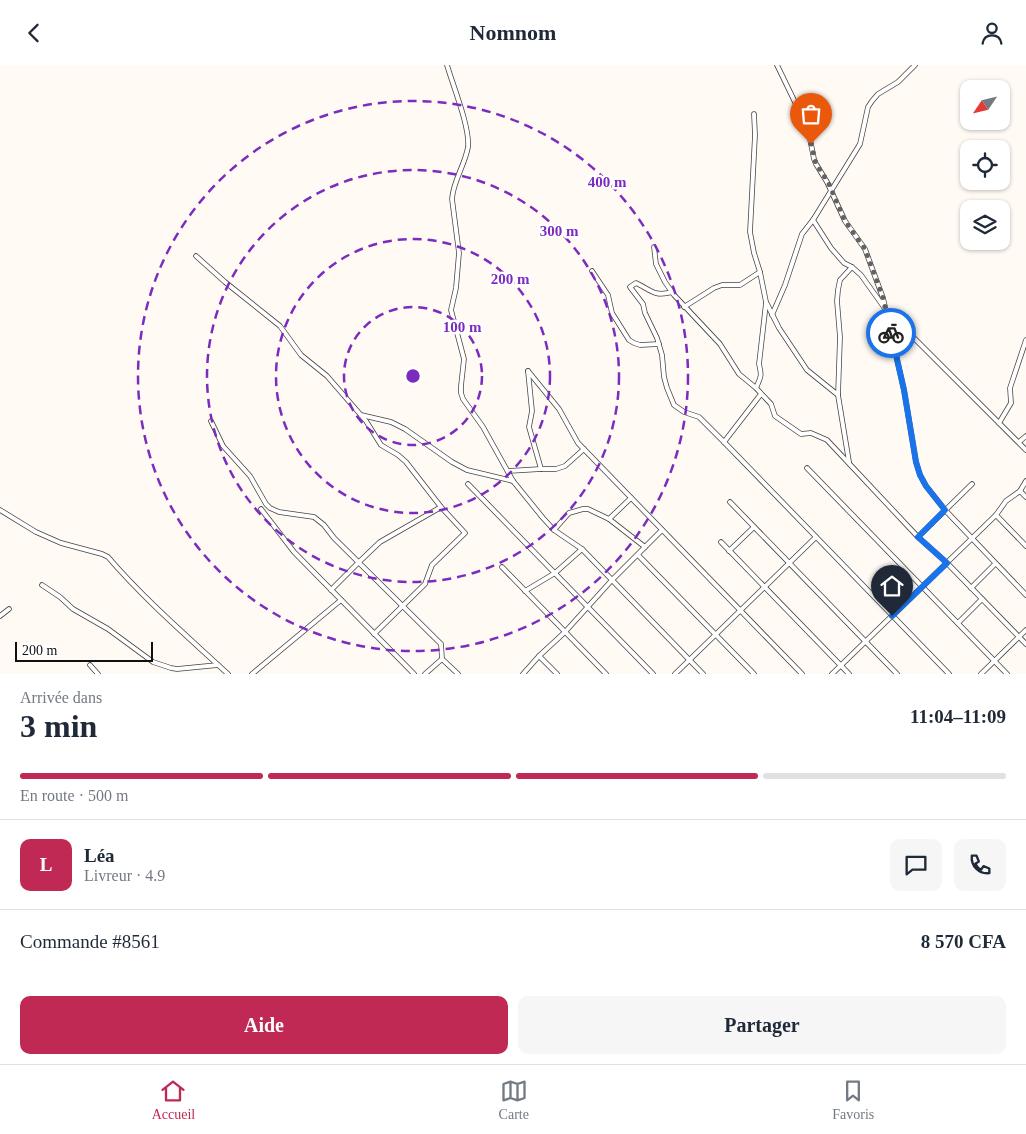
<!DOCTYPE html>
<html lang="fr">
<head>
<meta charset="utf-8">
<style>
	:root { --surface:#fff; --page:#f6f6f7; --text:#1f2937; --muted:#747a83; --line:#e0e1e3; --accent:#bf2953 }
	body { margin:0; font-family:Georgia,serif; background:var(--page); color:var(--text); height:100vh; display:flex; flex-direction:column; font-size:19px; white-space:nowrap }
	* { box-sizing:border-box; margin:0 }
	p { font-size:16px; color:var(--muted) }
	.icon { flex:none; width:28px; height:28px; fill:none; stroke:currentColor; stroke-width:2; stroke-linecap:round; stroke-linejoin:round }
	.map { position:relative; height:609px; overflow:hidden }
	.details { display:flex; flex-direction:column; background:var(--surface); flex:1 }
	.details>* { flex:none }
	.needle { width:32px; rotate:235deg }
	.fabs { position:absolute; left:960px; top:15px; display:grid; gap:10px }
	.fabs a { display:grid; place-items:center; width:50px; height:50px; border-radius:10px; background:var(--surface); box-shadow:0 1px 4px #0004; font-size:25px }
	.scale { position:absolute; left:15px; bottom:12px; width:138px; box-sizing:border-box; padding-left:5px; border:2px solid #101010; border-top:0; font-size:14px; line-height:18px; white-space:nowrap; color:#101010; -webkit-text-stroke:4px #fff; paint-order:stroke }
	.pin { position:absolute; display:grid; place-items:center; width:42px; height:42px; color:#fff; margin:-51px -21px; border-radius:50% 50% 50% 0; rotate:-45deg; box-shadow:0 0 5px #0007 }
	.pin .icon { rotate:45deg }
	.courier { position:absolute; display:grid; place-items:center; width:50px; height:50px; margin:-25px; border:4px solid #1a73e8; border-radius:50%; background:#fff; color:#222; box-shadow:0 1px 6px #0007 }
	.headline em { font-style:normal; font-weight:600 }
	.headline div { display:flex; flex-direction:column-reverse }
	.headline { display:flex; align-items:center; justify-content:space-between; height:85px; padding:0 20px }
	h1 { font-size:32px; font-weight:600; line-height:38px }
	.bar { display:grid; grid-template-columns:repeat(4,1fr); gap:8px 5px; align-content:center; height:60px; padding:0 20px }
	.bar i { height:6px; border-radius:4px; background:var(--line) }
	.bar .selected { background:var(--accent) }
	.bar p { grid-column:span 4 }
	.line { display:flex; align-items:center; gap:12px; padding:0 20px; border-top:1px solid var(--line) }
	.line div { flex:1 }
	.round { display:grid; place-items:center; flex:none; width:52px; height:52px; border-radius:10px; background:var(--page) }
	.primary-button { display:flex; gap:10px; margin-top:auto; padding:10px 20px }
	.primary-button a { flex:1; height:58px; border-radius:10px; background:var(--accent); color:#fff; font-size:20px; font-weight:600; line-height:58px; text-align:center }
	.primary-button a+a { background:var(--page); color:var(--text) }
	header { display:flex; justify-content:space-between; align-items:center; height:65px; padding:0 20px; background:var(--surface); font-size:22px; font-weight:600 }
	.tabs { display:flex; justify-content:space-around; align-items:center; height:70px; border-top:1px solid var(--line); background:var(--surface); font-size:14px; color:var(--muted) }
	.tabs a { display:grid; justify-items:center; gap:2px }
	.tabs .selected { color:var(--accent) }
	.map>svg:first-child { display:block }
	.lines { fill:none; stroke-linecap:round; stroke-linejoin:round }
	.minor-casing { stroke:#434343; stroke-width:5.5 }
	.minor { stroke:#fff; stroke-width:4 }
	.done { stroke:#646260; stroke-width:5; stroke-dasharray:0 9 }
	.route { stroke:#1a73e8; stroke-width:6 }
	.ring { fill:none; stroke:#7b2cbf; stroke-width:2.5; stroke-dasharray:9 6 }
	.centre { fill:#7b2cbf; stroke:#fff; stroke-width:2.5 }
	.ring-label { font-size:15px; text-anchor:middle; font-weight:bold; fill:#7b2cbf; stroke:#fff; stroke-width:5; stroke-linejoin:round; paint-order:stroke }
</style>
</head>
<body>
<header><svg class="icon" aria-label="back" viewBox="0 0 24 24"><path d="M15 5l-7 7 7 7"/></svg>Nomnom<svg class="icon" aria-label="person" viewBox="0 0 24 24"><circle cx="12" cy="8" r="4"/><path d="M4 21q1-7 8-7t8 7"/></svg></header>
<div class="map">
<svg width="1026" height="609" viewBox="0 0 1026 609">
	<rect width="100%" height="100%" fill="#fffaf4"/>
	<g class="lines">
		<defs>
			<g id="minor">
				<path d="M447,0c6,21 23,62 21,82 -3,18 -15,34 -16,52l7,54 -3,35 -5,22 13,49 -3,27v7l2,6 20,28 30,54 30,37 11,12 28,19 121,125"/>
				<path d="M777,0l31,64 6,30 2,5 11,18 18,39 20,28 18,49 21,92 12,72 4,13 6,11 19,24 81,85"/>
				<path d="M754,49l1,21 -5,97 4,21 6,19 6,30 13,26 28,42 31,25 11,67"/>
				<path d="M813,155l18,28 13,15 8,4 9,8 25,35 140,140"/>
				<path d="M654,182l2,17 9,18 9,13 46,49 19,30 17,14 15,16 4,12 26,18 10,-1 16,7 91,97 29,26 79,81"/>
				<path d="M196,191l29,26 55,44 21,29 26,21 39,45 15,24 17,10 8,7 35,45 24,26 -33,32 -7,19 -51,50"/>
				<path d="M592,206l16,24 4,18 17,27 5,3 6,2 19,-1"/>
				<path d="M672,227c-18,5 -21,-2 -36,-9l-6,4 13,17 2,9 12,25 5,17 2,22 3,11 7,17 10,7 15,5 25,25 37,-48"/>
				<path d="M684,242l30,-19 8,-3h18l20,-13"/>
				<path d="M772,250l13,-30 17,-51 11,-14 47,-76 8,-37 4,-6 6,-7 20,-12 17,-17"/>
				<path d="M528,306l31,38 19,34 224,231"/>
				<path d="M528,306l4,40 -3,16 12,42"/>
				<path d="M756,323c5,-12 6,-11 3,-24l7,-61"/>
				<path d="M838,330l2,-58 -3,-36 1,-11 2,-10 12,-13"/>
				<path d="M361,350l30,7 14,7 47,33 15,8 46,11"/>
				<path d="M211,356l12,25 27,30 16,28 4,4 9,4 35,5 10,8 10,13 107,106 1,15 16,15"/>
				<path d="M999,358l12,-20 -1,-15 16,-48"/>
				<path d="M724,377l225,232"/>
				<path d="M1019,377l7,-6"/>
				<path d="M807,403l200,206"/>
				<path d="M508,406l33,-2h15l9,-3 19,-17"/>
				<path d="M468,419l185,190"/>
				<path d="M1020,426l6,6"/>
				<path d="M730,437l167,172"/>
				<path d="M261,444l33,43 120,122"/>
				<path d="M0,445l36,22 25,11 41,11 6,3c36,42 79,79 120,117"/>
				<path d="M996,450l30,31"/>
				<path d="M609,454l22,-21"/>
				<path d="M554,465l15,-17 14,-4h5l21,10 36,28"/>
				<path d="M918,472l54,-53"/>
				<path d="M721,477l128,132"/>
				<path d="M729,486l25,-24"/>
				<path d="M638,490l116,119"/>
				<path d="M502,502l104,107"/>
				<path d="M42,520l18,12 13,12 35,20 45,33 18,6 6,1 41,-4"/>
				<path d="M971,523l24,-24"/>
				<path d="M331,525l28,-28 21,-20 61,-35"/>
				<path d="M525,526l30,-18 27,-24"/>
				<path d="M0,551l9,-7"/>
				<path d="M958,558l24,-24"/>
				<path d="M539,591l18,18"/>
				<path d="M90,600l8,9"/>
				<path d="M252,609l89,-74"/>
				<path d="M425,609l17,-15"/>
				<path d="M523,609l16,-18 26,-24 47,-52 50,-50"/>
				<path d="M675,609l141,-137"/>
				<path d="M832,609l164,-159 10,-14 14,-10 6,-10"/>
				<path d="M981,609l45,-44"/>
			</g>
		</defs>
		<!-- minor casing -->
		<use href="#minor" class="minor-casing"/>
		<!-- minor -->
		<use href="#minor" class="minor"/>
	</g>
	<g class="lines">
		<!-- done -->
		<path class="done" d="M811,79l5,20 12,18 17,39 20,28 18,49 8,35"/>
		<!-- route -->
		<path class="route" d="M891,268l13,57 12,72 4,13 6,11 19,24 -27,27 29,26 -55,53"/>
	</g>
	<!-- distance rings -->
	<g class="ring">
		<circle cx="413" cy="311" r="69"/>
		<circle cx="413" cy="311" r="137"/>
		<circle cx="413" cy="311" r="206"/>
		<circle cx="413" cy="311" r="275"/>
	</g>
	<circle cx="413" cy="311" r="8" class="centre"/>
	<g class="ring-label">
		<text x="607" y="122">400 m</text>
		<text x="559" y="171">300 m</text>
		<text x="510" y="219">200 m</text>
		<text x="462" y="267">100 m</text>
	</g>
</svg>
<div class="fabs">
<a><svg class="needle" viewBox="-14 -14 28 28"><path d="M0-13l5 13h-10z" fill="#e53935"/><path d="M0 13l5-13h-10z" fill="#747a83"/></svg></a>
<a><svg class="icon" aria-label="locate" viewBox="0 0 24 24"><circle cx="12" cy="12" r="6"/><path d="M12 2v4M12 18v4M2 12h4M18 12h4"/></svg></a>
<a><svg class="icon" aria-label="layers" viewBox="0 0 24 24"><path d="M12 4l9 5-9 5-9-5zM3 14l9 5 9-5"/></svg></a>
</div>
<div class="scale">200 m</div>
<div class="pin" style="left:811px;top:79px;background:#ea580c"><svg class="icon" aria-label="bag" viewBox="0 0 24 24"><path d="M5 8h14l-1 12H6zM9 8a3 3 0 0 1 6 0"/></svg></div>
<div class="pin" style="left:892px;top:551px;background:#1f2937"><svg class="icon" aria-label="home" viewBox="0 0 24 24"><path d="M3 11l9-7 9 7M6 9v11h12V9"/></svg></div>
<div class="courier" style="left:891px;top:268px"><svg class="icon" aria-label="bike" viewBox="0 0 24 24"><circle cx="6" cy="16" r="4"/><circle cx="18" cy="16" r="4"/><path d="M6 16l4-8h5l3 8M10 8l3 8H6M13 5h3"/></svg></div>
</div>
<section class="details">
<div class="headline"><div><h1>3 min</h1><p>Arrivée dans</p></div><em>11:04–11:09</em></div>
<div class="bar"><i class="selected"></i><i class="selected"></i><i class="selected"></i><i></i><p>En route · 500 m</p></div>
<div class="line" style="height:90px"><b class="round" style="background:var(--accent);color:#fff">L</b><div><b>Léa</b><p>Livreur · 4.9</p></div><a class="round"><svg class="icon" aria-label="chat" viewBox="0 0 24 24"><path d="M4 5h16v11H9l-5 4z"/></svg></a><a class="round"><svg class="icon" aria-label="phone" viewBox="0 0 24 24"><path d="M5 4h4l2 5-3 2q2 4 5 5l2-3 5 2v4C11 20 4 13 5 4z"/></svg></a></div>
<div class="line" style="height:65px"><div>Commande #8561</div><b>8 570 CFA</b></div>
<div class="primary-button"><a>Aide</a><a>Partager</a></div>
</section>
<nav class="tabs">
<a class="selected"><svg class="icon" aria-label="home" viewBox="0 0 24 24"><path d="M3 11l9-7 9 7M6 9v11h12V9"/></svg>Accueil</a>
<a><svg class="icon" aria-label="map" viewBox="0 0 24 24"><path d="M3 6l6-2 6 2 6-2v14l-6 2-6-2-6 2zM9 4v14M15 6v14"/></svg>Carte</a>
<a><svg class="icon" aria-label="saved" viewBox="0 0 24 24"><path d="M7 4h10v16l-5-4-5 4z"/></svg>Favoris</a>
</nav>
</body>
</html>
